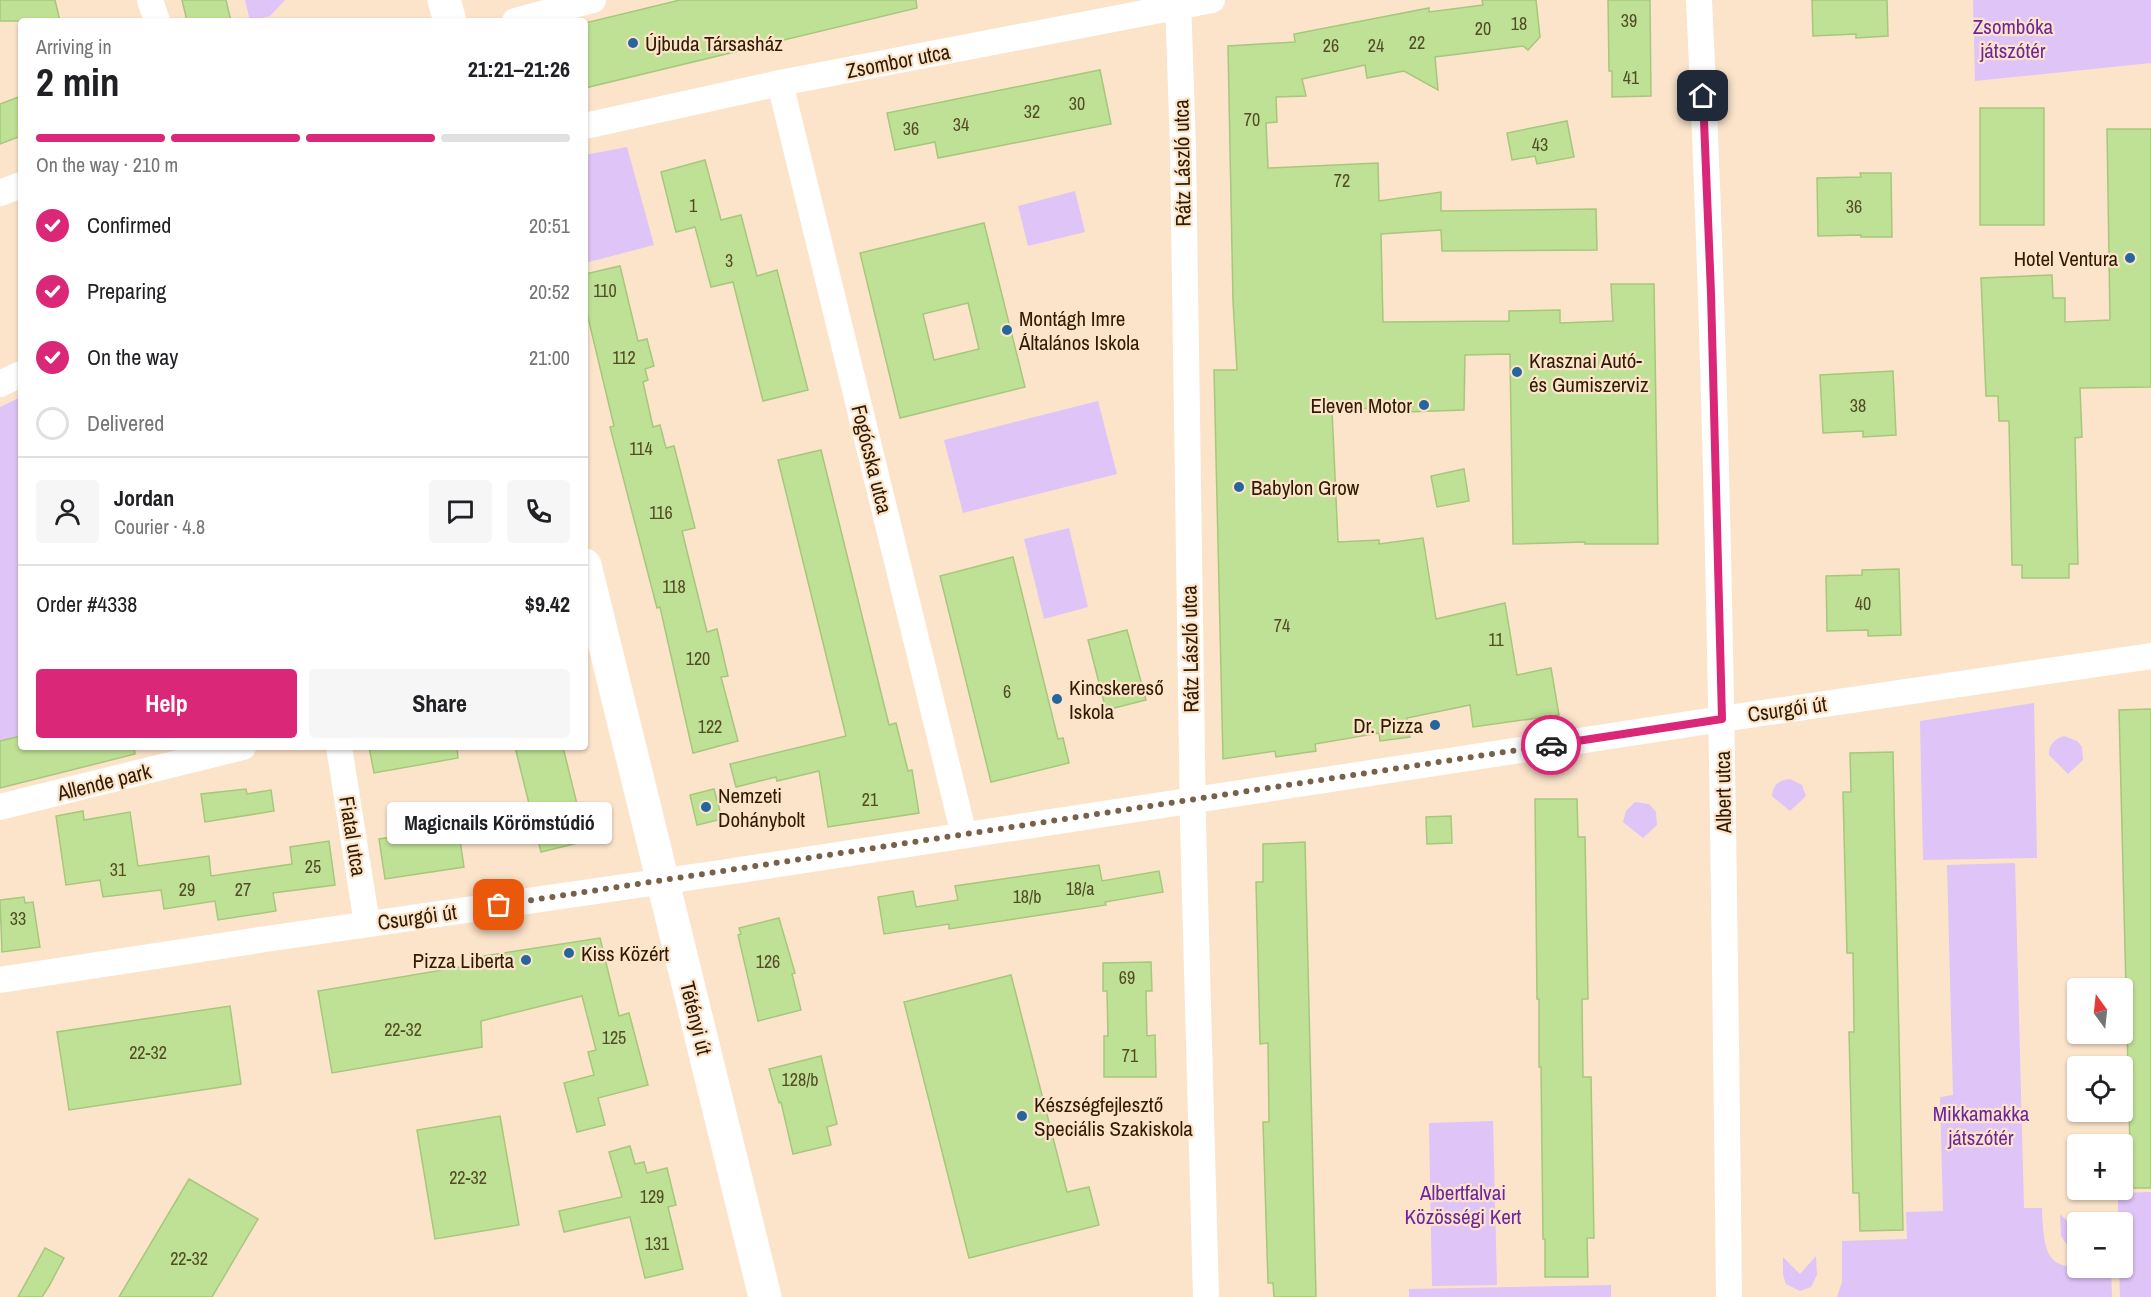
<!DOCTYPE html>
<html lang="en">
<head>
<meta charset="utf-8">
<style>
	:root { --surface:#fff; --page:#f6f6f6; --text:#202124; --muted:#757577; --line:#e0e0e0; --accent:#db2777 }
	body { margin:0; font-family:"Archivo Narrow",sans-serif; background:var(--page); color:var(--text); height:100vh; display:flex; flex-direction:column; font-size:22px; white-space:nowrap }
	* { box-sizing:border-box; margin:0 }
	p { font-size:20px; color:var(--muted) }
	.icon { flex:none; width:33px; height:33px; fill:none; stroke:currentColor; stroke-width:2; stroke-linecap:round; stroke-linejoin:round }
	.map { position:relative; flex:1; overflow:hidden }
	.drawer { position:absolute; left:18px; top:18px; width:570px; height:732px; display:flex; flex-direction:column; background:var(--surface); border-radius:6px; box-shadow:0 2px 4px #0004 }
	.drawer>* { flex:none }
	.needle { width:39px; rotate:345deg }
	.tools { position:absolute; left:2067px; top:978px; display:grid; gap:12px }
	.tools a { display:grid; place-items:center; width:66px; height:66px; border-radius:6px; background:var(--surface); box-shadow:0 2px 4px #0004; font-size:30px }
	.pin { position:absolute; display:grid; place-items:center; width:51px; height:51px; color:#fff; margin:-26px; border-radius:12px; box-shadow:0 3px 9px #0006 }
	.courier { position:absolute; display:grid; place-items:center; width:60px; height:60px; margin:-30px; border:4px solid #db2777; border-radius:50%; background:#fff; color:#222; box-shadow:0 2px 8px #0007 }
	.bubble { position:absolute; height:42px; border-radius:6px; background:var(--surface); box-shadow:0 2px 4px #0004; font-size:20px; font-weight:800; line-height:42px; text-align:center }
	.head em { font-style:normal; font-weight:800 }
	.head div { display:flex; flex-direction:column-reverse }
	.head { display:flex; align-items:center; justify-content:space-between; height:102px; padding:0 18px }
	h1 { font-size:39px; font-weight:800; line-height:45px }
	.bar { display:grid; grid-template-columns:repeat(4,1fr); gap:9px 6px; align-content:center; height:72px; padding:0 18px }
	.bar i { height:8px; border-radius:4px; background:var(--line) }
	.bar .active { background:var(--accent) }
	.bar p { grid-column:span 4 }
	.line { display:flex; align-items:center; gap:15px; padding:0 18px; border-top:2px solid var(--line) }
	.line div { flex:1 }
	.round { display:grid; place-items:center; flex:none; width:63px; height:63px; border-radius:6px; background:var(--page) }
	ol { padding:0 18px; list-style:none }
	li { display:flex; align-items:center; gap:18px; height:66px }
	li p { margin-inline-start:auto }
	li .icon { padding:6px; border-radius:50%; background:var(--accent); color:#fff; stroke-width:4 }
	li:last-child { color:var(--muted) }
	li i { width:33px; height:33px; border:3px solid var(--line); border-radius:50% }
	.cta { display:flex; gap:12px; margin-top:auto; padding:12px 18px }
	.cta a { flex:1; height:69px; border-radius:6px; background:var(--accent); color:#fff; font-size:24px; font-weight:800; line-height:69px; text-align:center }
	.cta a+a { background:var(--page); color:var(--text) }
	.map>svg:first-child { display:block }
	.green { fill:#dec4f7 }
	.building { fill:#bfe195; stroke:#a6c77c; stroke-width:1.5; fill-rule:evenodd }
	.lines { fill:none; stroke-linecap:round; stroke-linejoin:round }
	.street { stroke:#fff; stroke-width:26 }
	.secondary { stroke:#fff; stroke-width:33 }
	.done { stroke:#776148; stroke-width:6; stroke-dasharray:0 10.8 }
	.route { stroke:#db2777; stroke-width:8 }
	.poi-dot { fill:#26669c; stroke:#fce4cb; stroke-width:2 }
	.labels { text-anchor:middle; dominant-baseline:central; stroke-width:4.5; stroke-linejoin:round; paint-order:stroke }
	.number-label { font-size:18px; fill:#544c26 }
	.park-label { font-size:21px; fill:#6e269e; stroke:#fce4cb }
	.poi-label { font-size:21px; fill:#301b01; stroke:#fce4cb; text-anchor:start }
	.street-label { font-size:21px; fill:#301b01; stroke:#fce4cb }
</style>
</head>
<body>
<div class="map">
<svg width="2151" height="1297" viewBox="0 0 2151 1297">
	<rect width="100%" height="100%" fill="#fce4cb"/>
	<!-- green -->
	<g class="green">
		<path d="M245,0h40l-15,16 -20,5z"/>
		<path d="M1973,0h178v63l-176,18z"/>
		<path d="M627,147l27,98 -69,18v-108z"/>
		<path d="M1075,191l10,41 -57,14 -10,-40z"/>
		<path d="M21,397v339l-21,5v-334z"/>
		<path d="M1098,401l19,73 -154,39 -19,-73z"/>
		<path d="M1069,528l19,79 -44,12 -20,-80z"/>
		<path d="M2034,703l3,155 -114,2 -3,-139z"/>
		<path d="M2064,736l13,5 5,6 1,13 -15,14 -19,-19c-1,-10 6,-16 15,-19z"/>
		<path d="M1790,779l12,6 4,11 -16,15 -18,-15c1,-11 7,-16 18,-17z"/>
		<path d="M1635,802l14,2 7,8 1,13 -14,13 -20,-16 3,-11z"/>
		<path d="M2015,863l9,345h18c2,64 11,59 69,60l1,29h-275l5,-15v-41l65,-2 -1,-27 37,-1 -3,-114 13,-2 -6,-230z"/>
		<path d="M1493,1121l4,164 -65,1 -3,-163z"/>
		<path d="M2151,1192v105h-31l-1,-29h3v-46h-4v-29z"/>
		<path d="M2060,1214l17,17v16l-10,-2 -6,-9z"/>
		<path d="M1816,1256l1,19 -6,12 -11,4 -14,-7 -3,-9v-18l17,17z"/>
		<path d="M1611,1285v12h-202v-8z"/>
	</g>
	<!-- building -->
	<g class="building">
		<path d="M0,0h55l5,21h-60z"/>
		<path d="M182,0h44l5,21h-44z"/>
		<path d="M680,0h236l1,8 -332,80v-65z"/>
		<path d="M1482,0h54l4,37 -12,13 -5,-4 -88,11 3,33 -34,-19 -37,7 -2,-13 -63,14 4,17 -30,1 1,25 -11,1 2,45 110,-5 1,38 62,-9v19l155,-2 1,41 -155,1 -1,-21 -60,4 2,88 126,-1v-10l51,-1v13l53,-2 -2,-37h43l4,260h-73v-2l-72,2 -3,-190 -45,1 -1,55 -87,3 -1,-5 -44,2 6,132 41,-2v4l44,-6 13,81 69,-16 12,72 34,-7 8,47 -86,12 -3,-22 -63,13 3,19 -30,4 -1,-8 -64,11 1,7 -40,6 -1,-6 -52,8 -9,-389h23l-4,-69 -5,-255 67,-4 -1,-8 135,-26v4l54,-7z"/>
		<path d="M1608,0h42l1,96 -39,1v-26h-3z"/>
		<path d="M1812,0h75l1,36 -32,2v-4l-43,2z"/>
		<path d="M1100,70l11,54 -173,34 -3,-16 -40,8 -8,-37z"/>
		<path d="M21,96v40l-21,8v-40z"/>
		<rect x="1980" y="108" width="64" height="117"/>
		<path d="M1567,121l7,36 -37,7 -2,-8 -23,4 -5,-27z"/>
		<path d="M2107,129h44v258l-71,1 2,49 -7,1 3,126h-9v14h-47v-13h-10l-3,-144h-10l-1,-25h-12l-5,-118 71,-3 1,23h12v24l45,-2z"/>
		<path d="M705,160l16,60 20,-5 16,61 20,-6 31,120 -45,11 -30,-119 -22,5 -16,-60 -19,5 -15,-60z"/>
		<path d="M1860,173h31l1,64h-31v-2l-43,1 -1,-58 44,-1z"/>
		<path d="M984,223l41,164 -125,31 -40,-165zM968,303l11,46 -45,11 -11,-46z"/>
		<path d="M620,266l18,75 9,-2 7,27 -9,3 3,11 -5,2 10,45 7,-2 6,23 8,-2 21,82 -13,3 25,101 10,-3 11,47 -7,1 17,64 -45,12 -33,-146 -3,1 -47,-181 4,-1 -29,-121v-31z"/>
		<path d="M1893,371l3,64 -33,2v-6l-40,2 -3,-58z"/>
		<path d="M821,450l68,275 7,-2 12,48 4,-1 7,43 -91,14 -9,-56 -42,10 -1,-4 -40,10 -6,-23 116,-28 -68,-276z"/>
		<path d="M1464,469l5,32 -32,6 -6,-31z"/>
		<path d="M1013,557l45,182 5,-1 6,25 -78,19 -51,-206z"/>
		<path d="M1899,569l2,66 -33,1v-6l-41,1 -1,-55 36,-1v-5z"/>
		<path d="M1127,630l19,70 -40,10 -18,-70z"/>
		<path d="M2151,709v479h-20l-12,-478z"/>
		<path d="M21,736v11h113l1,7 -135,34v-47z"/>
		<path d="M369,747h88l1,11 -84,15z"/>
		<path d="M515,747h48l23,94 -45,11z"/>
		<path d="M1893,752l10,478 -43,1 -1,-38h-6l-4,-161h5l-1,-79h-6l-4,-161h8l-1,-39z"/>
		<path d="M246,789l1,5 24,-4 3,21 -69,11 -4,-28z"/>
		<path d="M714,789l8,30 -25,6 -7,-30z"/>
		<path d="M1535,799h42l1,38h7l3,162h-6l1,78h8l3,161h-7l1,39h-43v-38h-2l-2,-172h-2v-68h-2z"/>
		<path d="M83,811l1,9 46,-8 8,54 71,-10 2,20 81,-12 -2,-17 39,-6 6,44 -62,8 3,18 -58,9 -3,-19 -51,8 -3,-19 -58,7 -3,-17 -34,5 -10,-69z"/>
		<path d="M1451,816l1,27 -25,1 -1,-27z"/>
		<path d="M458,827l6,40 -79,12 -6,-40z"/>
		<path d="M1305,842l11,455h-42l-1,-14h-5l-5,-161h6l-1,-79 -8,1 -4,-162h7v-38z"/>
		<path d="M1099,865l3,16 57,-10 4,21 -58,10 1,3 -46,7 -111,17v-5l-65,10 -6,-37 35,-6 3,16 42,-7 -3,-14z"/>
		<path d="M24,897l1,6 8,-1 7,45 -38,5 -2,-52z"/>
		<path d="M779,918l16,55 -3,1 9,36 -43,11 -20,-86 3,-1 -2,-6z"/>
		<path d="M600,938l19,78 10,-3 19,72 -50,13 7,27 -28,7 -13,-49 30,-8 -6,-23 8,-2 -14,-54 -101,25 1,26 -150,26 -14,-82 154,-26 -1,-7z"/>
		<path d="M1151,962l1,29h-6l1,45 8,-1 1,42h-52v-41h4l-1,-45h-4v-28z"/>
		<path d="M1011,975l56,217 22,-5 10,38 -130,33 -65,-256z"/>
		<path d="M230,1006l11,78 -172,26 -12,-78z"/>
		<path d="M821,1056l16,68 -10,3 4,18 -38,9 -12,-52 -2,1 -10,-34z"/>
		<path d="M500,1116l19,109 -84,14 -18,-109z"/>
		<path d="M630,1146l5,18 9,-2 3,11 20,-5 9,37 -8,2 15,62 -38,9 -15,-61 -66,15 -5,-21 63,-14 -13,-45z"/>
		<path d="M189,1179l69,40 -46,78h-93z"/>
		<path d="M45,1248l19,10 -15,28 -7,11h-24z"/>
	</g>
	<g class="lines">
		<!-- street -->
		<g class="street">
			<path d="M150,0l7,21"/>
			<path d="M1178,0l5,148 10,677 13,472"/>
			<path d="M1699,0c21,432 25,865 30,1297"/>
			<path d="M515,21l78,-21"/>
			<path d="M780,83l184,752"/>
			<path d="M585,126l195,-43 432,-83"/>
			<path d="M0,193l21,-8"/>
			<path d="M0,384l21,-10"/>
			<path d="M339,747l28,177"/>
			<path d="M0,807l243,-60"/>
			<path d="M0,980l266,-41 454,-66 1002,-154 429,-63"/>
		</g>
		<!-- secondary -->
		<g class="secondary">
			<path d="M444,0l6,21"/>
			<path d="M585,565l180,732"/>
		</g>
	</g>
	<g class="lines">
		<!-- done -->
		<path class="done" d="M499,905l1052,-160"/>
		<!-- route -->
		<path class="route" d="M1551,745l171,-26 -11,-426 -8,-197"/>
	</g>
	<!-- markers -->
	<g class="poi-dot">
		<circle cx="633" cy="43" r="6"/>
		<circle cx="2130" cy="258" r="6"/>
		<circle cx="1007" cy="330" r="6"/>
		<circle cx="1517" cy="372" r="6"/>
		<circle cx="1424" cy="405" r="6"/>
		<circle cx="1239" cy="487" r="6"/>
		<circle cx="1057" cy="699" r="6"/>
		<circle cx="1435" cy="725" r="6"/>
		<circle cx="706" cy="807" r="6"/>
		<circle cx="569" cy="953" r="6"/>
		<circle cx="526" cy="960" r="6"/>
		<circle cx="1022" cy="1116" r="6"/>
	</g>
	<g class="labels">
		<!-- number labels -->
		<g class="number-label">
			<text x="1629" y="20">39</text>
			<text x="1519" y="23">18</text>
			<text x="1483" y="28">20</text>
			<text x="1417" y="42">22</text>
			<text x="1331" y="45">26</text>
			<text x="1376" y="45">24</text>
			<text x="1631" y="77">41</text>
			<text x="1077" y="103">30</text>
			<text x="1032" y="111">32</text>
			<text x="1252" y="119">70</text>
			<text x="961" y="124">34</text>
			<text x="911" y="128">36</text>
			<text x="1540" y="144">43</text>
			<text x="1342" y="180">72</text>
			<text x="693" y="205">1</text>
			<text x="1854" y="206">36</text>
			<text x="729" y="260">3</text>
			<text x="605" y="290">110</text>
			<text x="624" y="357">112</text>
			<text x="1858" y="405">38</text>
			<text x="641" y="448">114</text>
			<text x="661" y="512">116</text>
			<text x="674" y="586">118</text>
			<text x="1863" y="603">40</text>
			<text x="1282" y="625">74</text>
			<text x="1496" y="639">11</text>
			<text x="698" y="658">120</text>
			<text x="1007" y="691">6</text>
			<text x="710" y="726">122</text>
			<text x="870" y="799">21</text>
			<text x="313" y="866">25</text>
			<text x="118" y="869">31</text>
			<text x="1080" y="888">18/a</text>
			<text x="187" y="889">29</text>
			<text x="243" y="889">27</text>
			<text x="1027" y="896">18/b</text>
			<text x="18" y="918">33</text>
			<text x="768" y="961">126</text>
			<text x="1127" y="977">69</text>
			<text x="403" y="1029">22-32</text>
			<text x="614" y="1037">125</text>
			<text x="148" y="1052">22-32</text>
			<text x="1130" y="1055">71</text>
			<text x="800" y="1079">128/b</text>
			<text x="468" y="1177">22-32</text>
			<text x="652" y="1196">129</text>
			<text x="657" y="1243">131</text>
			<text x="189" y="1258">22-32</text>
		</g>
		<!-- park labels -->
		<g class="park-label">
			<text x="2013" y="26">Zsombóka<tspan x="2013" dy="24">játszótér</tspan></text>
			<text x="1981" y="1113">Mikkamakka<tspan x="1981" dy="24">játszótér</tspan></text>
			<text x="1463" y="1192">Albertfalvai<tspan x="1463" dy="24">Közösségi Kert</tspan></text>
		</g>
		<!-- poi labels -->
		<g class="poi-label">
			<text x="645" y="43">Újbuda Társasház</text>
			<text x="2118" y="258" text-anchor="end">Hotel Ventura</text>
			<text x="1019" y="318">Montágh Imre<tspan x="1019" dy="24">Általános Iskola</tspan></text>
			<text x="1529" y="360">Krasznai Autó-<tspan x="1529" dy="24">és Gumiszerviz</tspan></text>
			<text x="1412" y="405" text-anchor="end">Eleven Motor</text>
			<text x="1251" y="487">Babylon Grow</text>
			<text x="1069" y="687">Kincskereső<tspan x="1069" dy="24">Iskola</tspan></text>
			<text x="1423" y="725" text-anchor="end">Dr. Pizza</text>
			<text x="718" y="795">Nemzeti<tspan x="718" dy="24">Dohánybolt</tspan></text>
			<text x="581" y="953">Kiss Közért</text>
			<text x="514" y="960" text-anchor="end">Pizza Liberta</text>
			<text x="1034" y="1104">Készségfejlesztő<tspan x="1034" dy="24">Speciális Szakiskola</tspan></text>
		</g>
		<!-- street labels -->
		<g class="street-label">
			<text transform="translate(898 61) rotate(-11)">Zsombor utca</text>
			<text transform="translate(1182 163) rotate(-91)">Rátz László utca</text>
			<text transform="translate(872 459) rotate(76)">Fogócska utca</text>
			<text transform="translate(1190 649) rotate(-91)">Rátz László utca</text>
			<text transform="translate(1787 709) rotate(-8)">Csurgói út</text>
			<text transform="translate(104 782) rotate(-14)">Allende park</text>
			<text transform="translate(1723 792) rotate(-91)">Albert utca</text>
			<text transform="translate(353 836) rotate(81)">Fiatal utca</text>
			<text transform="translate(417 917) rotate(-8)">Csurgói út</text>
			<text transform="translate(696 1018) rotate(76)">Tétényi út</text>
		</g>
	</g>
</svg>
<div class="tools">
<a><svg class="needle" viewBox="-14 -14 28 28"><path d="M0-13l5 13h-10z" fill="#e53935"/><path d="M0 13l5-13h-10z" fill="#757577"/></svg></a>
<a><svg class="icon" aria-label="locate" viewBox="0 0 24 24"><circle cx="12" cy="12" r="6"/><path d="M12 2v4M12 18v4M2 12h4M18 12h4"/></svg></a>
<a>+</a>
<a>−</a>
</div>
<div class="pin" style="left:499px;top:905px;background:#ea580c"><svg class="icon" aria-label="bag" viewBox="0 0 24 24"><path d="M5 8h14l-1 12H6zM9 8a3 3 0 0 1 6 0"/></svg></div>
<div class="pin" style="left:1703px;top:96px;background:#1f2937"><svg class="icon" aria-label="home" viewBox="0 0 24 24"><path d="M3 11l9-7 9 7M6 9v11h12V9"/></svg></div>
<div class="courier" style="left:1551px;top:745px"><svg class="icon" aria-label="car" viewBox="0 0 24 24"><path d="M5 17H2v-5l4-1 3-4h7l3 4 3 1v5h-3M9 17h6M6 11h13"/><circle cx="7" cy="17" r="2"/><circle cx="17" cy="17" r="2"/></svg></div>
<div class="bubble" style="left:387px;top:802px;width:225px">Magicnails Körömstúdió</div>
<section class="drawer">
<div class="head"><div><h1>2 min</h1><p>Arriving in</p></div><em>21:21–21:26</em></div>
<div class="bar"><i class="active"></i><i class="active"></i><i class="active"></i><i></i><p>On the way · 210 m</p></div>
<ol>
<li><svg class="icon" aria-label="check" viewBox="0 0 24 24"><path d="M5 12l5 5 9-10"/></svg>Confirmed<p>20:51</p></li>
<li><svg class="icon" aria-label="check" viewBox="0 0 24 24"><path d="M5 12l5 5 9-10"/></svg>Preparing<p>20:52</p></li>
<li><svg class="icon" aria-label="check" viewBox="0 0 24 24"><path d="M5 12l5 5 9-10"/></svg>On the way<p>21:00</p></li>
<li><i></i>Delivered</li>
</ol>
<div class="line" style="height:108px"><a class="round"><svg class="icon" aria-label="person" viewBox="0 0 24 24"><circle cx="12" cy="8" r="4"/><path d="M4 21q1-7 8-7t8 7"/></svg></a><div><b>Jordan</b><p>Courier · 4.8</p></div><a class="round"><svg class="icon" aria-label="chat" viewBox="0 0 24 24"><path d="M4 5h16v11H9l-5 4z"/></svg></a><a class="round"><svg class="icon" aria-label="phone" viewBox="0 0 24 24"><path d="M5 4h4l2 5-3 2q2 4 5 5l2-3 5 2v4C11 20 4 13 5 4z"/></svg></a></div>
<div class="line" style="height:78px"><div>Order #4338</div><b>$9.42</b></div>
<div class="cta"><a>Help</a><a>Share</a></div>
</section>
</div>
</body>
</html>
